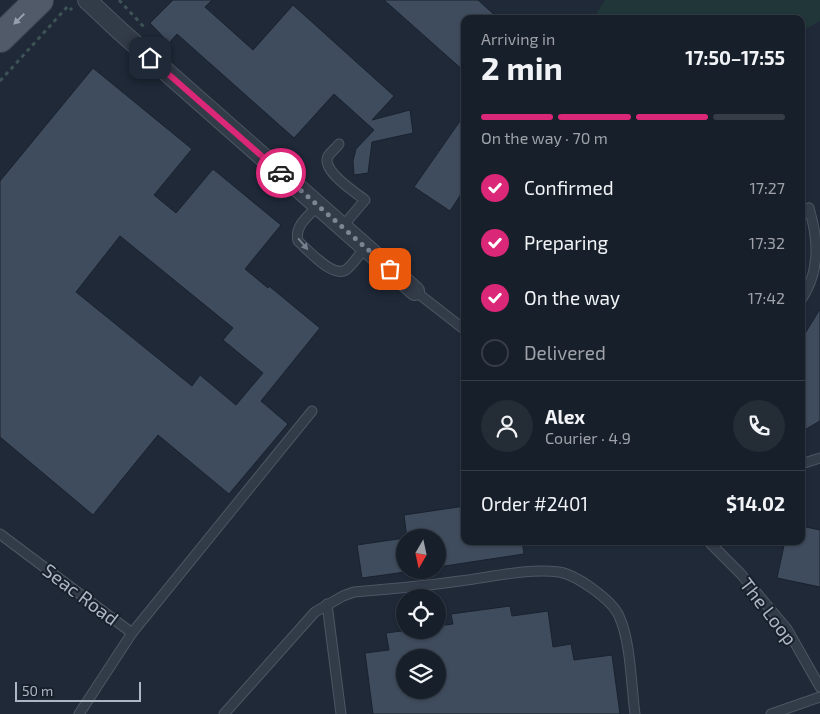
<!DOCTYPE html>
<html lang="en">
<head>
<meta charset="utf-8">
<style>
	:root { --surface:#171f2a; --page:#242c36; --text:#f1f3f6; --muted:#9ea2a8; --line:#363d47; --accent:#db2777 }
	body { margin:0; font-family:"Exo 2",sans-serif; background:var(--page); color:var(--text); height:100vh; display:flex; flex-direction:column; font-size:19px; white-space:nowrap }
	* { box-sizing:border-box; margin:0 }
	p { font-size:16px; color:var(--muted) }
	.icon { flex:none; width:28px; height:28px; fill:none; stroke:currentColor; stroke-width:2; stroke-linecap:round; stroke-linejoin:round }
	.map { position:relative; flex:1; overflow:hidden }
	.panel { position:absolute; left:461px; top:15px; width:344px; height:530px; display:flex; flex-direction:column; background:var(--surface); border-radius:10px; box-shadow:0 1px 4px #0004,0 0 0 1px var(--line) }
	.panel>* { flex:none }
	.needle { width:32px; rotate:189deg }
	.buttons { position:absolute; left:396px; top:529px; display:grid; gap:10px }
	.buttons a { display:grid; place-items:center; width:50px; height:50px; border-radius:50%; background:var(--surface); box-shadow:0 1px 4px #0004,0 0 0 1px var(--line); font-size:25px }
	.scale { position:absolute; left:15px; bottom:12px; width:126px; box-sizing:border-box; padding-left:5px; border:2px solid #acb6c5; border-top:0; font-size:14px; line-height:18px; white-space:nowrap; color:#acb6c5; -webkit-text-stroke:4px #18202c; paint-order:stroke }
	.pin { position:absolute; display:grid; place-items:center; width:42px; height:42px; color:#fff; margin:-21px; border-radius:10px; box-shadow:0 2px 8px #0006 }
	.courier { position:absolute; display:grid; place-items:center; width:50px; height:50px; margin:-25px; border:4px solid #db2777; border-radius:50%; background:#fff; color:#222; box-shadow:0 1px 6px #0007 }
	.headline em { font-style:normal; font-weight:700 }
	.headline div { display:flex; flex-direction:column-reverse }
	.headline { display:flex; align-items:center; justify-content:space-between; height:85px; padding:0 20px }
	h1 { font-size:32px; font-weight:700; line-height:38px }
	.bar { display:grid; grid-template-columns:repeat(4,1fr); gap:8px 5px; align-content:center; height:60px; padding:0 20px }
	.bar i { height:6px; border-radius:4px; background:var(--line) }
	.bar .selected { background:var(--accent) }
	.bar p { grid-column:span 4 }
	.line { display:flex; align-items:center; gap:12px; padding:0 20px; border-top:1px solid var(--line) }
	.line div { flex:1 }
	.round { display:grid; place-items:center; flex:none; width:52px; height:52px; border-radius:26px; background:var(--page) }
	ol { padding:0 20px; list-style:none }
	li { display:flex; align-items:center; gap:15px; height:55px }
	li p { margin-inline-start:auto }
	li .icon { padding:5px; border-radius:50%; background:var(--accent); color:#fff; stroke-width:4 }
	li:last-child { color:var(--muted) }
	li i { width:28px; height:28px; border:2px solid var(--line); border-radius:50% }
	.map>svg:first-child { display:block }
	.green { fill:#213639 }
	.building { fill:#3f4c5d; stroke:#1a222e; fill-rule:evenodd }
	.lines { fill:none; stroke-linecap:round; stroke-linejoin:round }
	.service-casing { stroke:#4d5663; stroke-width:11 }
	.minor-casing { stroke:#4d5663; stroke-width:20 }
	.primary-casing { stroke:#3c4451; stroke-width:30 }
	.path { stroke:#3e5356; stroke-width:3; stroke-dasharray:4 4; stroke-linecap:butt }
	.service { stroke:#323b48; stroke-width:9 }
	.minor { stroke:#323b48; stroke-width:18 }
	.primary { stroke:#505a68; stroke-width:28 }
	.oneway { fill:#959fae }
	.oneway2 { fill:#757f8d }
	.done { stroke:#7b8594; stroke-width:5; stroke-dasharray:0 9 }
	.route { stroke:#db2777; stroke-width:6 }
	.labels { text-anchor:middle; dominant-baseline:central; stroke-width:4; stroke-linejoin:round; paint-order:stroke }
	.street-label { font-size:19px; fill:#acb6c5; stroke:#18202c }
</style>
</head>
<body>
<div class="map">
<svg width="820" height="714" viewBox="0 0 820 714">
	<rect width="100%" height="100%" fill="#1f2938"/>
	<!-- green -->
	<path class="green" d="M605,0h215v21l-19,11v-13h-208z"/>
	<!-- building -->
	<g class="building">
		<path d="M173,0h39l-7,7 48,43 40,-45 101,91 -22,24 38,-10 3,23 -41,9 -4,31 -14,2 -1,-14 3,-12 18,-19 -40,-36 -40,44 -117,-104 -8,9 -19,-20z"/>
		<path d="M384,0h94l21,19h-34v53z"/>
		<path d="M93,68l99,81 -38,46 22,18 37,-44 68,56 -36,44 23,19 1,-2 51,42 -59,73 27,23 -59,70 -71,-59 -65,80 -93,-78v-256zM120,236l113,92 -10,12 40,33 -27,32 -36,-30 -8,11 -116,-94z"/>
		<path d="M465,114v74l-15,23 -36,-24z"/>
		<path d="M820,309v112l-19,11v-92z"/>
		<path d="M465,506v35h57l2,13 -86,13v-29h-31l-3,-23z"/>
		<path d="M801,526l19,4v57l-43,-9 8,-37h16z"/>
		<path d="M405,538v34l-43,6 -5,-33z"/>
		<path d="M510,606l2,10 36,-5 5,36 18,-3 3,16 38,-5 8,59h-247l-8,-61 24,-3 -3,-17 23,-3h29v-4l15,-2 -2,-10zM405,658h33v32h-33z"/>
	</g>
	<g class="lines">
		<defs>
			<g id="service">
				<path d="M339,144c-3,4 -8,8 -11,12 -7,15 27,36 37,44l-23,27"/>
				<path d="M318,206c-10,10 -24,20 -20,35 10,9 36,39 49,28 7,-6 13,-15 18,-22"/>
				<path d="M801,217l8,-9"/>
				<path d="M415,291l50,39"/>
				<path d="M801,300c19,-28 18,-59 8,-92"/>
				<path d="M801,464l19,-6"/>
				<path d="M0,534l132,99"/>
				<path d="M708,541l32,32 47,56 33,58"/>
				<path d="M327,604l14,110"/>
				<path d="M79,714l53,-81 180,-222"/>
				<path d="M224,714l91,-102 28,-16 11,-4c36,-3 71,-6 106,-11 32,-4 67,-13 99,-9 18,3 53,28 60,44 12,26 12,69 16,98"/>
				<path d="M771,714l49,-17"/>
			</g>
			<path id="minor" d="M87,0l33,31 295,260"/>
			<path id="primary" d="M0,38l39,-38"/>
		</defs>
		<!-- service casing -->
		<use href="#service" class="service-casing"/>
		<!-- minor casing -->
		<use href="#minor" class="minor-casing"/>
		<!-- primary casing -->
		<use href="#primary" class="primary-casing"/>
		<!-- path -->
		<g class="path">
			<path d="M119,0l25,27"/>
			<path d="M0,81l68,-75 4,4"/>
		</g>
		<!-- service -->
		<use href="#service" class="service"/>
		<!-- minor -->
		<use href="#minor" class="minor"/>
		<!-- primary -->
		<use href="#primary" class="primary"/>
	</g>
	<!-- one-way arrows -->
	<defs><path id="oneway-solid" d="M-6-.8H1V-3.2L6.5 0L1 3.2V.8H-6Z" transform="scale(1.25)"/></defs>
	<use class="oneway" href="#oneway-solid" transform="translate(19 19) rotate(135)"/>
	<use class="oneway2" href="#oneway-solid" transform="translate(303 244) rotate(49)"/>
	<g class="lines">
		<!-- done -->
		<path class="done" d="M281,173l109,96"/>
		<!-- route -->
		<path class="route" d="M150,58l131,115"/>
	</g>
	<g class="labels">
		<!-- street labels -->
		<g class="street-label">
			<text transform="translate(81 594) rotate(37)">Seac Road</text>
			<text transform="translate(769 611) rotate(52)">The Loop</text>
		</g>
	</g>
</svg>
<div class="buttons">
<a><svg class="needle" viewBox="-14 -14 28 28"><path d="M0-13l5 13h-10z" fill="#e53935"/><path d="M0 13l5-13h-10z" fill="#9ea2a8"/></svg></a>
<a><svg class="icon" aria-label="locate" viewBox="0 0 24 24"><circle cx="12" cy="12" r="6"/><path d="M12 2v4M12 18v4M2 12h4M18 12h4"/></svg></a>
<a><svg class="icon" aria-label="layers" viewBox="0 0 24 24"><path d="M12 4l9 5-9 5-9-5zM3 14l9 5 9-5"/></svg></a>
</div>
<div class="scale">50 m</div>
<div class="pin" style="left:390px;top:269px;background:#ea580c"><svg class="icon" aria-label="bag" viewBox="0 0 24 24"><path d="M5 8h14l-1 12H6zM9 8a3 3 0 0 1 6 0"/></svg></div>
<div class="pin" style="left:150px;top:58px;background:#1f2937"><svg class="icon" aria-label="home" viewBox="0 0 24 24"><path d="M3 11l9-7 9 7M6 9v11h12V9"/></svg></div>
<div class="courier" style="left:281px;top:173px"><svg class="icon" aria-label="car" viewBox="0 0 24 24"><path d="M5 17H2v-5l4-1 3-4h7l3 4 3 1v5h-3M9 17h6M6 11h13"/><circle cx="7" cy="17" r="2"/><circle cx="17" cy="17" r="2"/></svg></div>
<section class="panel">
<div class="headline"><div><h1>2 min</h1><p>Arriving in</p></div><em>17:50–17:55</em></div>
<div class="bar"><i class="selected"></i><i class="selected"></i><i class="selected"></i><i></i><p>On the way · 70 m</p></div>
<ol>
<li><svg class="icon" aria-label="check" viewBox="0 0 24 24"><path d="M5 12l5 5 9-10"/></svg>Confirmed<p>17:27</p></li>
<li><svg class="icon" aria-label="check" viewBox="0 0 24 24"><path d="M5 12l5 5 9-10"/></svg>Preparing<p>17:32</p></li>
<li><svg class="icon" aria-label="check" viewBox="0 0 24 24"><path d="M5 12l5 5 9-10"/></svg>On the way<p>17:42</p></li>
<li><i></i>Delivered</li>
</ol>
<div class="line" style="height:90px"><a class="round"><svg class="icon" aria-label="person" viewBox="0 0 24 24"><circle cx="12" cy="8" r="4"/><path d="M4 21q1-7 8-7t8 7"/></svg></a><div><b>Alex</b><p>Courier · 4.9</p></div><a class="round"><svg class="icon" aria-label="phone" viewBox="0 0 24 24"><path d="M5 4h4l2 5-3 2q2 4 5 5l2-3 5 2v4C11 20 4 13 5 4z"/></svg></a></div>
<div class="line" style="height:65px"><div>Order #2401</div><b>$14.02</b></div>
</section>
</div>
</body>
</html>
